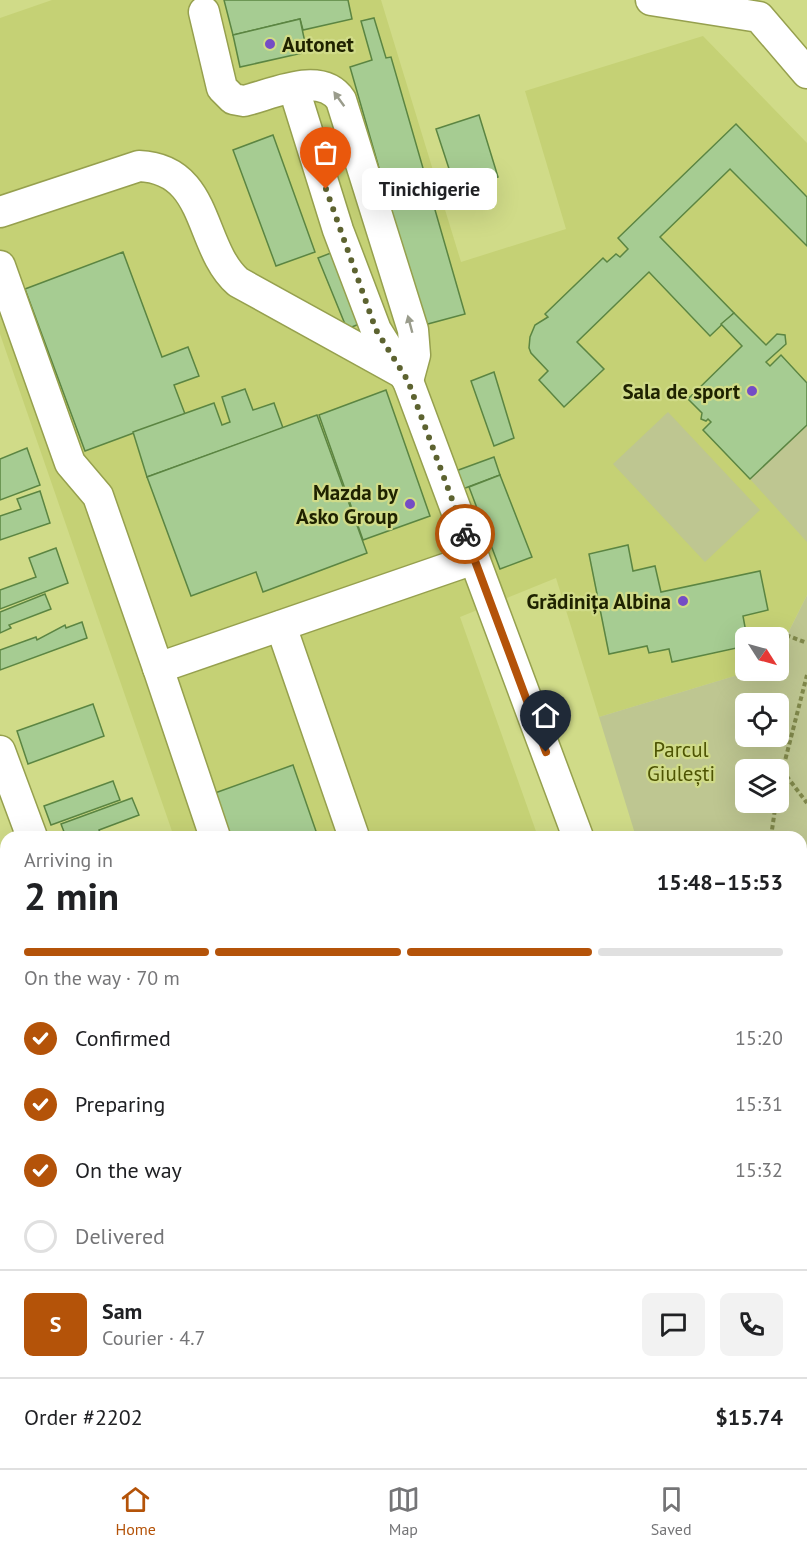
<!DOCTYPE html>
<html lang="en">
<head>
<meta charset="utf-8">
<style>
	:root { --surface:#fff; --page:#f2f2f2; --text:#202124; --muted:#757577; --line:#e0e0e0; --accent:#b45309 }
	body { margin:0; font-family:"PT Sans",sans-serif; background:var(--page); color:var(--text); height:100vh; display:flex; flex-direction:column; font-size:22px; white-space:nowrap }
	* { box-sizing:border-box; margin:0 }
	p { font-size:20px; color:var(--muted) }
	.icon { flex:none; width:33px; height:33px; fill:none; stroke:currentColor; stroke-width:2; stroke-linecap:round; stroke-linejoin:round }
	.map { position:relative; flex:1; overflow:hidden }
	.sheet { position:absolute; left:0px; top:831px; width:807px; height:638px; display:flex; flex-direction:column; background:var(--surface); border-radius:18px 18px 0 0; box-shadow:0 6px 24px #0002 }
	.sheet>* { flex:none }
	.needle { width:39px; rotate:126deg }
	.controls { position:absolute; left:735px; top:627px; display:grid; gap:12px }
	.controls a { display:grid; place-items:center; width:54px; height:54px; border-radius:9px; background:var(--surface); box-shadow:0 6px 24px #0002; font-size:30px }
	.pin { position:absolute; display:grid; place-items:center; width:51px; height:51px; color:#fff; margin:-62px -26px; border-radius:50% 50% 50% 0; rotate:-45deg; box-shadow:0 0 6px #0007 }
	.pin .icon { rotate:45deg }
	.courier { position:absolute; display:grid; place-items:center; width:60px; height:60px; margin:-30px; border:4px solid #b45309; border-radius:50%; background:#fff; color:#222; box-shadow:0 2px 8px #0007 }
	.bubble { position:absolute; height:42px; border-radius:9px; background:var(--surface); box-shadow:0 6px 24px #0002; font-size:20px; font-weight:600; line-height:42px; text-align:center }
	.overview em { font-style:normal; font-weight:600 }
	.overview div { display:flex; flex-direction:column-reverse }
	.overview { display:flex; align-items:center; justify-content:space-between; height:102px; padding:0 24px }
	h1 { font-size:39px; font-weight:600; line-height:45px }
	.bar { display:grid; grid-template-columns:repeat(4,1fr); gap:9px 6px; align-content:center; height:72px; padding:0 24px }
	.bar i { height:8px; border-radius:4px; background:var(--line) }
	.bar .selected { background:var(--accent) }
	.bar p { grid-column:span 4 }
	.line { display:flex; align-items:center; gap:15px; padding:0 24px; border-top:2px solid var(--line) }
	.line div { flex:1 }
	.round { display:grid; place-items:center; flex:none; width:63px; height:63px; border-radius:9px; background:var(--page) }
	ol { padding:0 24px; list-style:none }
	li { display:flex; align-items:center; gap:18px; height:66px }
	li p { margin-inline-start:auto }
	li .icon { padding:6px; border-radius:50%; background:var(--accent); color:#fff; stroke-width:4 }
	li:last-child { color:var(--muted) }
	li i { width:33px; height:33px; border:3px solid var(--line); border-radius:50% }
	.tab-bar { display:flex; justify-content:space-around; align-items:center; height:84px; border-top:2px solid var(--line); background:var(--surface); font-size:16px; color:var(--muted) }
	.tab-bar a { display:grid; justify-items:center; gap:3px }
	.tab-bar .selected { color:var(--accent) }
	.map>svg:first-child { display:block }
	.built { fill:#c5d175 }
	.green { fill:#bec691; fill-rule:evenodd }
	.building { fill:#a6cc92; stroke:#5b8542; stroke-width:1.5 }
	.lines { fill:none; stroke-linecap:round; stroke-linejoin:round }
	.minor-casing { stroke:#96a04e; stroke-width:33 }
	.major-casing { stroke:#fff; stroke-width:36 }
	.path { stroke:#80884b; stroke-width:4; stroke-dasharray:4.5 3; stroke-linecap:butt }
	.minor { stroke:#fff; stroke-width:30 }
	.major { stroke:#bfb5e0; stroke-width:33 }
	.tram { stroke:#41451a; stroke-width:1.5 }
	.oneway { fill:#9a9c8c }
	.done { stroke:#5d6330; stroke-width:6; stroke-dasharray:0 10.8 }
	.route { stroke:#b45309; stroke-width:8 }
	.poi-dot { fill:#744cc5; stroke:#d0db88; stroke-width:2 }
	.labels { text-anchor:middle; dominant-baseline:central; stroke-width:4.5; stroke-linejoin:round; paint-order:stroke }
	.poi-label { font-size:21px; font-weight:bold; fill:#1f2200; stroke:#d0db88; text-anchor:end }
	.park-label { font-size:21px; fill:#4e5403; stroke:#d0db88 }
</style>
</head>
<body>
<div class="map">
<svg width="807" height="1468" viewBox="0 0 807 1468">
	<rect width="100%" height="100%" fill="#d0db88"/>
	<!-- built -->
	<g class="built">
		<path d="M52,0h329l80,262 105,-33 -41,-138 178,-55 104,107v452l-28,56 -1,-13h-32v32l5,1 -152,46 -43,-139 -96,39 78,220h-364l-174,-503v-316z"/>
		<path d="M807,1317v151h-9l-2,-5 5,-1v-143z"/>
	</g>
	<!-- green -->
	<g class="green">
		<path d="M668,412l92,98 -55,52 -92,-98z"/>
		<path d="M807,425v117l-57,-63z"/>
		<path d="M807,595v491l-6,2v-251h-165l-37,-120 152,-46 27,-1 1,-19zM746,704h32v32h-32zM746,770h32v32h-32z"/>
	</g>
	<!-- building -->
	<g class="building">
		<path d="M224,0h124l4,19 -49,11 -3,-11 -67,16z"/>
		<path d="M374,18l12,40 5,-1 74,257 -41,11 -74,-258 22,-7 -11,-39z"/>
		<path d="M300,19l7,33 -67,15 -7,-32z"/>
		<path d="M479,115l19,62 -42,13 -20,-61z"/>
		<path d="M736,124l71,73v49l-77,-77 -70,68 74,76 -24,23 -61,-64 -72,70 27,27 -40,38 -25,-27 9,-9 -17,-18 -2,-5 1,-11 5,-12 13,-8 -3,-3 58,-56 4,4 9,-8 4,3 8,-8 -10,-11z"/>
		<path d="M273,135l42,117 -39,14 -43,-116z"/>
		<path d="M336,251l28,71 -17,7 -29,-71z"/>
		<path d="M123,252l39,105 26,-10 11,29 -25,9 11,29 -100,37 -60,-162z"/>
		<path d="M734,313l32,32 11,-11 8,1 1,9 -20,18 4,4 11,-11 26,28v42l-57,54 -47,-49 8,-8 -3,-3 -2,2 -5,-2 1,-6 -14,-14 54,-53 -21,-22z"/>
		<path d="M494,372l20,66 -20,8 -23,-65z"/>
		<path d="M245,389l8,21 21,-7 9,25 -136,49 -14,-45 81,-29 8,22 8,-3 -8,-25z"/>
		<path d="M386,390l44,126 -67,24 -44,-125z"/>
		<path d="M317,415l50,138 -104,39 -7,-20 -65,24 -44,-119z"/>
		<path d="M27,448l13,37 -40,15v-41z"/>
		<path d="M494,457l6,18 -40,15 -7,-18z"/>
		<path d="M500,475l32,82 -32,12 -31,-82z"/>
		<path d="M40,491l10,32 -50,17v-24l21,-7 -4,-10z"/>
		<path d="M628,545l5,26 22,-5 6,26 99,-21 8,39 -25,6 4,22 -1,8 -74,16 -3,-13 -20,4 -2,-7 -38,8 -20,-100z"/>
		<path d="M56,548l12,35 -68,26v-19l36,-13 -7,-19z"/>
		<path d="M45,594l6,15 -42,16 2,3 -11,5v-21z"/>
		<path d="M82,622l5,16 -87,32v-20l36,-13 1,3 28,-15 1,3z"/>
		<path d="M93,704l11,32 -76,28 -11,-33z"/>
		<path d="M293,765l25,72h-87l-16,-44z"/>
		<path d="M113,781l7,19 -69,25 -7,-19z"/>
		<path d="M132,798l7,17 -40,15 1,3 -11,4h-23l-5,-13z"/>
		<path d="M6,957v19l-6,3v-19z"/>
		<path d="M0,995l6,16v9l-6,2z"/>
		<path d="M6,1024v19l-6,3v-20z"/>
		<path d="M6,1046v20l-6,3v-21z"/>
		<path d="M807,1152v41l-6,2v-41z"/>
		<path d="M807,1373v46l-4,2 -2,-46z"/>
		<path d="M6,1411v51h6l-12,5v-54z"/>
		<path d="M498,1462h147l-17,6h-146z"/>
	</g>
	<g class="lines">
		<defs>
			<g id="minor">
				<path d="M651,0l108,17 48,56"/>
				<path d="M204,12l18,76 11,11 11,2c29,-7 77,-31 97,-1l72,230 2,25 -7,26"/>
				<path d="M294,89l44,141 38,100 32,51 170,456"/>
				<path d="M0,212l139,-46c71,3 59,81 99,116l161,89"/>
				<path d="M0,266l70,197 28,33 60,172 316,-109"/>
				<path d="M281,626l73,211"/>
				<path d="M158,668l57,169"/>
				<path d="M0,751l32,86"/>
				<path d="M0,925l6,-2"/>
				<path d="M0,1091l6,-7"/>
				<path d="M801,1108l6,-2"/>
				<path d="M0,1158l6,11"/>
				<path d="M0,1391l6,-2"/>
				<path d="M254,1462l2,6"/>
				<path d="M664,1468l8,-6"/>
			</g>
			<g id="major">
				<path d="M801,1252l6,-2"/>
				<path d="M801,1294l6,-2"/>
				<path d="M149,1468l17,-6"/>
				<path d="M287,1468l16,-6"/>
			</g>
		</defs>
		<!-- minor casing -->
		<use href="#minor" class="minor-casing"/>
		<!-- major casing -->
		<use href="#major" class="major-casing"/>
		<!-- path -->
		<g class="path">
			<path d="M786,635l21,8"/>
			<path d="M782,770l25,33"/>
			<path d="M778,788l29,-113"/>
			<path d="M771,837l5,-35"/>
			<path d="M801,1046l6,-7"/>
		</g>
		<!-- minor -->
		<use href="#minor" class="minor"/>
		<!-- major -->
		<use href="#major" class="major"/>
		<!-- tram -->
		<g class="tram">
			<path d="M801,1265l6,-2"/>
			<path d="M801,1276l6,-2"/>
			<path d="M200,1468l16,-6"/>
			<path d="M229,1468l16,-6"/>
		</g>
	</g>
	<!-- one-way arrows -->
	<defs><path id="oneway-solid" d="M-6-.8H1V-3.2L6.5 0L1 3.2V.8H-6Z" transform="scale(1.5)"/></defs>
	<g class="oneway">
		<use href="#oneway-solid" transform="translate(339 99) rotate(-126)"/>
		<use href="#oneway-solid" transform="translate(410 324) rotate(-105)"/>
	</g>
	<g class="lines">
		<!-- done -->
		<path class="done" d="M326,189l50,141 32,51 57,153"/>
		<!-- route -->
		<path class="route" d="M465,534l81,218"/>
	</g>
	<!-- markers -->
	<g class="poi-dot">
		<circle cx="270" cy="44" r="6"/>
		<circle cx="752" cy="391" r="6"/>
		<circle cx="410" cy="504" r="6"/>
		<circle cx="683" cy="601" r="6"/>
	</g>
	<g class="labels">
		<!-- poi labels -->
		<g class="poi-label">
			<text x="282" y="44" text-anchor="start">Autonet</text>
			<text x="740" y="391">Sala de sport</text>
			<text x="398" y="492">Mazda by<tspan x="398" dy="24">Asko Group</tspan></text>
			<text x="671" y="601">Grădinița Albina</text>
		</g>
		<!-- park labels -->
		<g class="park-label">
			<text x="681" y="749">Parcul<tspan x="681" dy="24">Giulești</tspan></text>
		</g>
	</g>
</svg>
<div class="controls">
<a><svg class="needle" viewBox="-14 -14 28 28"><path d="M0-13l5 13h-10z" fill="#e53935"/><path d="M0 13l5-13h-10z" fill="#757577"/></svg></a>
<a><svg class="icon" aria-label="locate" viewBox="0 0 24 24"><circle cx="12" cy="12" r="6"/><path d="M12 2v4M12 18v4M2 12h4M18 12h4"/></svg></a>
<a><svg class="icon" aria-label="layers" viewBox="0 0 24 24"><path d="M12 4l9 5-9 5-9-5zM3 14l9 5 9-5"/></svg></a>
</div>
<div class="pin" style="left:326px;top:189px;background:#ea580c"><svg class="icon" aria-label="bag" viewBox="0 0 24 24"><path d="M5 8h14l-1 12H6zM9 8a3 3 0 0 1 6 0"/></svg></div>
<div class="pin" style="left:546px;top:752px;background:#1f2937"><svg class="icon" aria-label="home" viewBox="0 0 24 24"><path d="M3 11l9-7 9 7M6 9v11h12V9"/></svg></div>
<div class="courier" style="left:465px;top:534px"><svg class="icon" aria-label="bike" viewBox="0 0 24 24"><circle cx="6" cy="16" r="4"/><circle cx="18" cy="16" r="4"/><path d="M6 16l4-8h5l3 8M10 8l3 8H6M13 5h3"/></svg></div>
<div class="bubble" style="left:362px;top:168px;width:135px">Tinichigerie</div>
<section class="sheet">
<div class="overview"><div><h1>2 min</h1><p>Arriving in</p></div><em>15:48–15:53</em></div>
<div class="bar"><i class="selected"></i><i class="selected"></i><i class="selected"></i><i></i><p>On the way · 70 m</p></div>
<ol>
<li><svg class="icon" aria-label="check" viewBox="0 0 24 24"><path d="M5 12l5 5 9-10"/></svg>Confirmed<p>15:20</p></li>
<li><svg class="icon" aria-label="check" viewBox="0 0 24 24"><path d="M5 12l5 5 9-10"/></svg>Preparing<p>15:31</p></li>
<li><svg class="icon" aria-label="check" viewBox="0 0 24 24"><path d="M5 12l5 5 9-10"/></svg>On the way<p>15:32</p></li>
<li><i></i>Delivered</li>
</ol>
<div class="line" style="height:108px"><b class="round" style="background:var(--accent);color:#fff">S</b><div><b>Sam</b><p>Courier · 4.7</p></div><a class="round"><svg class="icon" aria-label="chat" viewBox="0 0 24 24"><path d="M4 5h16v11H9l-5 4z"/></svg></a><a class="round"><svg class="icon" aria-label="phone" viewBox="0 0 24 24"><path d="M5 4h4l2 5-3 2q2 4 5 5l2-3 5 2v4C11 20 4 13 5 4z"/></svg></a></div>
<div class="line" style="height:78px"><div>Order #2202</div><b>$15.74</b></div>
</section>
</div>
<nav class="tab-bar">
<a class="selected"><svg class="icon" aria-label="home" viewBox="0 0 24 24"><path d="M3 11l9-7 9 7M6 9v11h12V9"/></svg>Home</a>
<a><svg class="icon" aria-label="map" viewBox="0 0 24 24"><path d="M3 6l6-2 6 2 6-2v14l-6 2-6-2-6 2zM9 4v14M15 6v14"/></svg>Map</a>
<a><svg class="icon" aria-label="saved" viewBox="0 0 24 24"><path d="M7 4h10v16l-5-4-5 4z"/></svg>Saved</a>
</nav>
</body>
</html>
